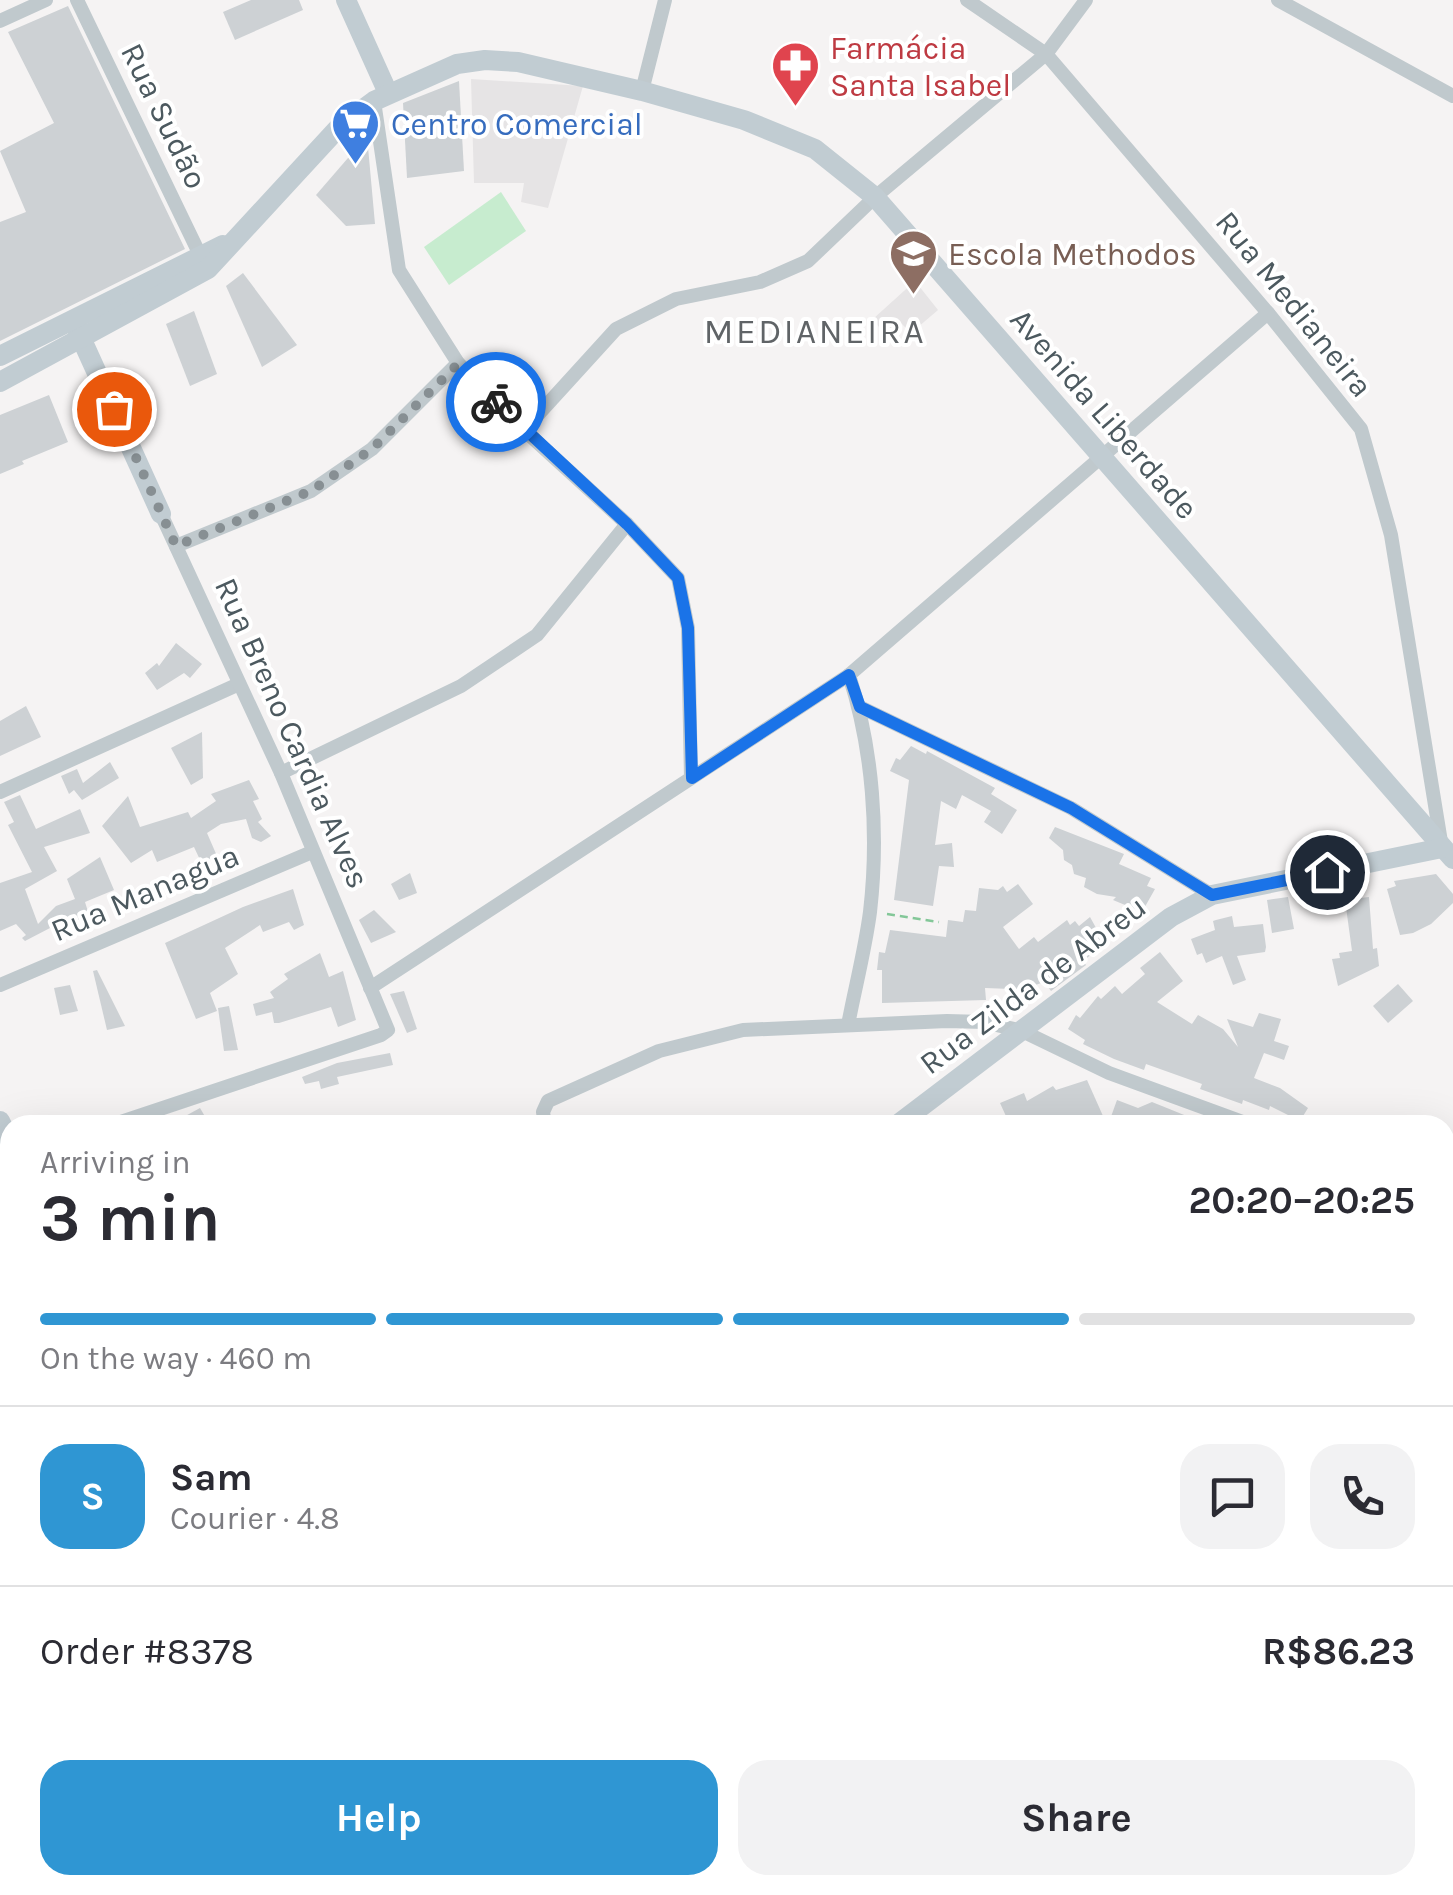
<!DOCTYPE html>
<html lang="en">
<head>
<meta charset="utf-8">
<style>
	:root { --surface:#fff; --page:#f2f2f3; --text:#2b2b33; --muted:#7c7c81; --line:#e1e1e2; --accent:#2f96d3 }
	body { margin:0; font-family:Karla,sans-serif; background:var(--page); color:var(--text); height:100vh; display:flex; flex-direction:column; font-size:38px; white-space:nowrap }
	* { box-sizing:border-box; margin:0 }
	p { font-size:32px; color:var(--muted) }
	.icon { flex:none; width:55px; height:55px; fill:none; stroke:currentColor; stroke-width:2; stroke-linecap:round; stroke-linejoin:round }
	.map { position:relative; flex:1; overflow:hidden }
	.sheet { position:absolute; left:0px; top:1115px; width:1455px; height:780px; display:flex; flex-direction:column; background:var(--surface); border-radius:30px 30px 0 0; box-shadow:0 10px 40px #0002 }
	.sheet>* { flex:none }
	.pin { position:absolute; display:grid; place-items:center; width:85px; height:85px; color:#fff; margin:-42px; border:5px solid #fff; border-radius:50%; box-shadow:0 2px 10px #0007 }
	.courier { position:absolute; display:grid; place-items:center; width:100px; height:100px; margin:-50px; border:8px solid #1a73e8; border-radius:50%; background:#fff; color:#222; box-shadow:0 2px 12px #0007 }
	.head em { font-style:normal; font-weight:700 }
	.head div { display:flex; flex-direction:column-reverse }
	.head { display:flex; align-items:center; justify-content:space-between; height:170px; padding:0 40px }
	h1 { font-size:65px; font-weight:700; line-height:75px }
	.bar { display:grid; grid-template-columns:repeat(4,1fr); gap:15px 10px; align-content:center; height:120px; padding:0 40px }
	.bar i { height:12px; border-radius:8px; background:var(--line) }
	.bar .selected { background:var(--accent) }
	.bar p { grid-column:span 4 }
	.line { display:flex; align-items:center; gap:25px; padding:0 40px; border-top:2px solid var(--line) }
	.line div { flex:1 }
	.round { display:grid; place-items:center; flex:none; width:105px; height:105px; border-radius:30px; background:var(--page) }
	.cta { display:flex; gap:20px; margin-top:auto; padding:20px 40px }
	.cta a { flex:1; height:115px; border-radius:30px; background:var(--accent); color:#fff; font-size:40px; font-weight:700; line-height:115px; text-align:center }
	.cta a+a { background:var(--page); color:var(--text) }
	.map>svg:first-child { display:block }
	.education { fill:#e6e4e5 }
	.green { fill:#c7eccf }
	.building { fill:#cdd1d4 }
	.lines { fill:none; stroke-linecap:round; stroke-linejoin:round }
	.path { stroke:#83c798; stroke-width:2.5; stroke-dasharray:8 5; stroke-linecap:butt }
	.street { stroke:#c0c9cd; stroke-width:14 }
	.secondary { stroke:#c1ccd2; stroke-width:20 }
	.done { stroke:#878f93; stroke-width:10; stroke-dasharray:0 18 }
	.route { stroke:#1a73e8; stroke-width:12 }
	.labels { text-anchor:middle; dominant-baseline:central; stroke-width:8; stroke-linejoin:round; paint-order:stroke }
	.health-label { font-size:32px; fill:#be3a42; stroke:#fff; text-anchor:start }
	.street-label { font-size:32px; fill:#4c595f; stroke:#fff }
	.shop-label { font-size:32px; fill:#366cbe; stroke:#fff; text-anchor:start }
	.education-label { font-size:32px; fill:#785e54; stroke:#fff; text-anchor:start }
	.neighbourhood-label { font-size:35px; letter-spacing:2.5px; fill:#606467; stroke:#fff }
</style>
</head>
<body>
<div class="map">
<svg width="1453" height="1895" viewBox="0 0 1453 1895">
	<rect width="100%" height="100%" fill="#f5f3f3"/>
	<!-- education -->
	<g class="education">
		<path d="M471,79l112,7 -35,122 -27,-6 3,-19h-50z"/>
		<path d="M915,281l23,29 -27,23 -9,-9 -15,14 -14,-19z"/>
	</g>
	<!-- green -->
	<path class="green" d="M501,192l25,39 -77,54 -25,-38z"/>
	<!-- building -->
	<g class="building">
		<path d="M251,0h48l4,10 -68,30 -12,-28z"/>
		<path d="M68,6l117,243 -185,92v-119l26,-10 -26,-61 54,-28 -46,-91z"/>
		<path d="M459,81l5,90 -57,7 -4,-75z"/>
		<path d="M367,136l8,88 -29,2 -30,-31z"/>
		<path d="M243,273l54,72 -35,22 -36,-81z"/>
		<path d="M194,311l23,63 -27,12 -24,-62z"/>
		<path d="M49,395l19,47 -46,19 2,3 -24,10v-59z"/>
		<path d="M176,643l26,21 -12,14 -6,-5 -27,17 -12,-17 12,-10 2,3z"/>
		<path d="M26,706l15,31 -41,19v-35z"/>
		<path d="M202,732l1,46 -12,7 -20,-37z"/>
		<path d="M911,746l15,8 1,-3 68,37 -4,6 26,16 -15,24 -18,-12 7,-11 -29,-16 -6,14 -15,-8 -6,44 17,-2 2,24 -15,-1 -6,40 -39,-6 15,-120 -19,-9 6,-13 4,2z"/>
		<path d="M110,762l9,16 -37,22 -8,-10 -5,4 -8,-18 16,-7 6,14z"/>
		<path d="M249,780l10,19 -6,2 9,18 -4,3 13,14 -10,6 -9,-4 -6,-19 -25,5 -14,9 10,23 -16,6 -7,-15 -37,15 -5,-12 -21,13 -29,-37 26,-30 12,31 48,-15 3,6 25,-17 -5,-7z"/>
		<path d="M20,795l16,34 44,-20 10,24 -46,14 13,24 -32,18 13,35 18,-18 19,-7 -8,-20 33,-22 14,33 -29,12 4,13 -36,18 -3,-5 -25,13 -3,-3 4,-3 -10,-11 -16,7v-48l32,-11 -24,-47 6,-3 -10,-20z"/>
		<path d="M1055,827l69,27 -5,10 32,14 -4,8 8,3 -13,23 -29,-12 3,-3 -19,-3 -13,-7 2,-9 -12,-4 -2,-9 -8,-5 -1,-10 -14,-12z"/>
		<path d="M410,873l7,20 -18,7 -8,-16z"/>
		<path d="M1436,874l17,20v9l-22,21 -18,9 -13,2 -13,-46 9,-3 -2,-5z"/>
		<path d="M1018,884l15,20 -30,23 16,22 15,-12 4,5 29,-22 3,5 5,-4 4,5 11,-9 15,27 -22,17 3,4 -35,26 -7,-9 -32,11 -1,-4 -26,-1 1,12 -104,3v-33h-5l2,-18 6,1 5,-23 56,7 2,-17 15,2 2,-12 11,1 3,-23 19,2 5,-4 4,6z"/>
		<path d="M293,889l11,36 -10,5 -5,-8 -26,10 -3,-7 -35,23 13,26 -28,19 7,18 -21,8 -31,-76 78,-36z"/>
		<path d="M1288,897l6,32 -22,4 -5,-33z"/>
		<path d="M1369,897l4,52 4,-1 2,18 -41,20 -6,-27 8,-1 -1,-5 13,-2 -7,-51z"/>
		<path d="M374,910l22,22 -25,11 -12,-23z"/>
		<path d="M1232,916l2,11 29,-3 3,23 -1,5 -28,4 9,24 -13,5 -11,-29 -16,7 -4,-10 -5,2 -6,-16 24,-9 -2,-9 3,-1z"/>
		<path d="M1160,952l23,29 -26,21 35,22 6,-9 25,14 15,18 -11,-28 26,8 6,-14 22,6 -7,22 15,5 -5,14 -20,-7 -10,25 26,10 28,20 -8,13 -30,-15 -1,4 -26,-10 -1,4 -42,-15 2,-5 -56,-20 -2,6 -30,-11 -31,-15 2,-4 -17,-11 8,-14 4,3 18,-22 3,3 14,-13 7,8 23,-20 -5,-6z"/>
		<path d="M320,953l9,24 14,-6 13,49 -18,7 -7,-20 -52,16h-5l-2,-11 -16,4 -3,-12 21,-6 -4,-6 18,-13 -4,-5z"/>
		<path d="M97,970l28,56 -18,4 -14,-59z"/>
		<path d="M1398,984l15,17 -25,22 -15,-17z"/>
		<path d="M70,985l8,26 -18,4 -6,-27z"/>
		<path d="M404,991l13,38 -10,4 -17,-39z"/>
		<path d="M229,1006l9,44 -14,1 -6,-43z"/>
		<path d="M390,1053l3,12 -56,12 2,7 -18,5 -2,-8 -14,3 -3,-7 35,-14z"/>
		<path d="M1087,1080l20,45h-97l-10,-22 24,-10 3,8 26,-15 3,4z"/>
		<path d="M1117,1100l21,8 14,-6 57,23h-101z"/>
		<path d="M200,1108l10,17h-41z"/>
	</g>
	<g class="lines">
		<!-- path -->
		<path class="path" d="M887,914l52,8"/>
		<!-- street -->
		<g class="street">
			<path d="M77,0l124,257"/>
			<path d="M967,0l79,54 222,259 93,116 30,106 50,307"/>
			<path d="M1278,0l175,96"/>
			<path d="M0,21l46,-21"/>
			<path d="M642,91l23,-91"/>
			<path d="M374,101l25,169 59,93 66,67 103,94 51,54 10,50 3,150"/>
			<path d="M524,430l92,-101 60,-30 84,-17 48,-21 67,-64 171,-143 40,-54"/>
			<path d="M176,546l135,-55 61,-42 86,-86"/>
			<path d="M860,707l211,101 141,87"/>
			<path d="M281,773l180,-87 76,-51 90,-111"/>
			<path d="M0,792l239,-108"/>
			<path d="M0,985l312,-133"/>
			<path d="M370,988l479,-313 419,-362"/>
			<path d="M848,1025c7,-37 17,-75 22,-113 9,-78 3,-163 -21,-237"/>
			<path d="M112,1125l269,-90 7,-5 -107,-257 -120,-259"/>
			<path d="M545,1125l-2,-13 5,-11 111,-50 84,-21 204,-9 37,1 38,9 87,42 142,52"/>
			<path d="M0,1281l10,-2"/>
			<path d="M1445,1300l8,3"/>
			<path d="M1445,1413l8,-3"/>
			<path d="M0,1506l10,-4"/>
			<path d="M783,1885l4,10"/>
			<path d="M998,1885l4,10"/>
			<path d="M1203,1885l4,10"/>
			<path d="M593,1895l21,-10"/>
			<path d="M1254,1895l22,-10"/>
		</g>
		<!-- secondary -->
		<g class="secondary">
			<path d="M346,0l42,93"/>
			<path d="M77,329l84,185"/>
			<path d="M0,356l223,-111"/>
			<path d="M0,382l208,-113 132,-143 34,-25 83,-37 28,-4 33,2 124,29 102,29 71,29 60,48 578,662"/>
			<path d="M0,1121l10,21"/>
			<path d="M897,1125l274,-208 41,-22 230,-47"/>
			<path d="M1445,1624l8,-5"/>
			<path d="M0,1706l10,-5"/>
			<path d="M351,1885l5,10"/>
			<path d="M1375,1885v10"/>
			<path d="M111,1895l21,-10"/>
		</g>
	</g>
	<g class="lines">
		<!-- done -->
		<path class="done" d="M114,409l62,137 135,-55 61,-42 86,-85 38,38"/>
		<!-- route -->
		<path class="route" d="M496,402l131,122 51,54 10,50 4,150 157,-103 11,32 211,101 141,87 115,-23"/>
	</g>
	<!-- icons -->
	<defs>
		<symbol id="pharmacy-pin" viewBox="-11 -11 22 30"><path d="M0 17L-7.5 6A9.5 9.5 0 1 1 7.5 6Z" fill="#e0444e" stroke="#fff"/><path d="M-2-6h4v4h4v4h-4v4h-4v-4h-4v-4h4Z" fill="#fff"/></symbol>
		<symbol id="supermarket-pin" viewBox="-11 -11 22 30"><path d="M0 17L-7.5 6A9.5 9.5 0 1 1 7.5 6Z" fill="#3f7fe0" stroke="#fff"/><path d="M-6-5.5h2.5l.6 2H6L4.5 2H-2.5L-4.4-4H-6ZM-1.5 3.2a1.3 1.3 0 1 0 .1 0ZM3 3.2a1.3 1.3 0 1 0 .1 0Z" fill="#fff"/></symbol>
		<symbol id="university-pin" viewBox="-11 -11 22 30"><path d="M0 17L-7.5 6A9.5 9.5 0 1 1 7.5 6Z" fill="#8d6e63" stroke="#fff"/><path d="M0-5L7-2L0 1L-7-2ZM-4 1L0 2.5L4 1V4Q0 6-4 4Z" fill="#fff"/></symbol>
	</defs>
	<g fill-rule="evenodd">
		<use href="#pharmacy-pin" x="768" y="38" width="55" height="75"/>
		<use href="#supermarket-pin" x="328" y="96" width="55" height="75"/>
		<use href="#university-pin" x="886" y="226" width="55" height="75"/>
	</g>
	<g class="labels">
		<!-- health labels -->
		<g class="health-label">
			<text x="830" y="48">Farmácia<tspan x="830" dy="37">Santa Isabel</tspan></text>
		</g>
		<!-- street labels -->
		<g class="street-label">
			<text transform="translate(164 116) rotate(64)">Rua Sudão</text>
			<text transform="translate(1294 304) rotate(51)">Rua Medianeira</text>
			<text transform="translate(1104 414) rotate(49)">Avenida Liberdade</text>
			<text transform="translate(292 733) rotate(66)">Rua Breno Cardia Alves</text>
			<text transform="translate(145 893) rotate(-23)">Rua Managua</text>
			<text transform="translate(1033 985) rotate(-37)">Rua Zilda de Abreu</text>
		</g>
		<!-- shop labels -->
		<g class="shop-label">
			<text x="391" y="124">Centro Comercial</text>
		</g>
		<!-- education labels -->
		<g class="education-label">
			<text x="948" y="254">Escola Methodos</text>
		</g>
		<!-- neighbourhood labels -->
		<g class="neighbourhood-label">
			<text x="815" y="331">MEDIANEIRA</text>
		</g>
	</g>
</svg>
<div class="pin" style="left:114px;top:409px;background:#ea580c"><svg class="icon" aria-label="bag" viewBox="0 0 24 24"><path d="M5 8h14l-1 12H6zM9 8a3 3 0 0 1 6 0"/></svg></div>
<div class="pin" style="left:1327px;top:872px;background:#1f2937"><svg class="icon" aria-label="home" viewBox="0 0 24 24"><path d="M3 11l9-7 9 7M6 9v11h12V9"/></svg></div>
<div class="courier" style="left:496px;top:402px"><svg class="icon" aria-label="bike" viewBox="0 0 24 24"><circle cx="6" cy="16" r="4"/><circle cx="18" cy="16" r="4"/><path d="M6 16l4-8h5l3 8M10 8l3 8H6M13 5h3"/></svg></div>
<section class="sheet">
<div class="head"><div><h1>3 min</h1><p>Arriving in</p></div><em>20:20–20:25</em></div>
<div class="bar"><i class="selected"></i><i class="selected"></i><i class="selected"></i><i></i><p>On the way · 460 m</p></div>
<div class="line" style="height:180px"><b class="round" style="background:var(--accent);color:#fff">S</b><div><b>Sam</b><p>Courier · 4.8</p></div><a class="round"><svg class="icon" aria-label="chat" viewBox="0 0 24 24"><path d="M4 5h16v11H9l-5 4z"/></svg></a><a class="round"><svg class="icon" aria-label="phone" viewBox="0 0 24 24"><path d="M5 4h4l2 5-3 2q2 4 5 5l2-3 5 2v4C11 20 4 13 5 4z"/></svg></a></div>
<div class="line" style="height:130px"><div>Order #8378</div><b>R$86.23</b></div>
<div class="cta"><a>Help</a><a>Share</a></div>
</section>
</div>
</body>
</html>
